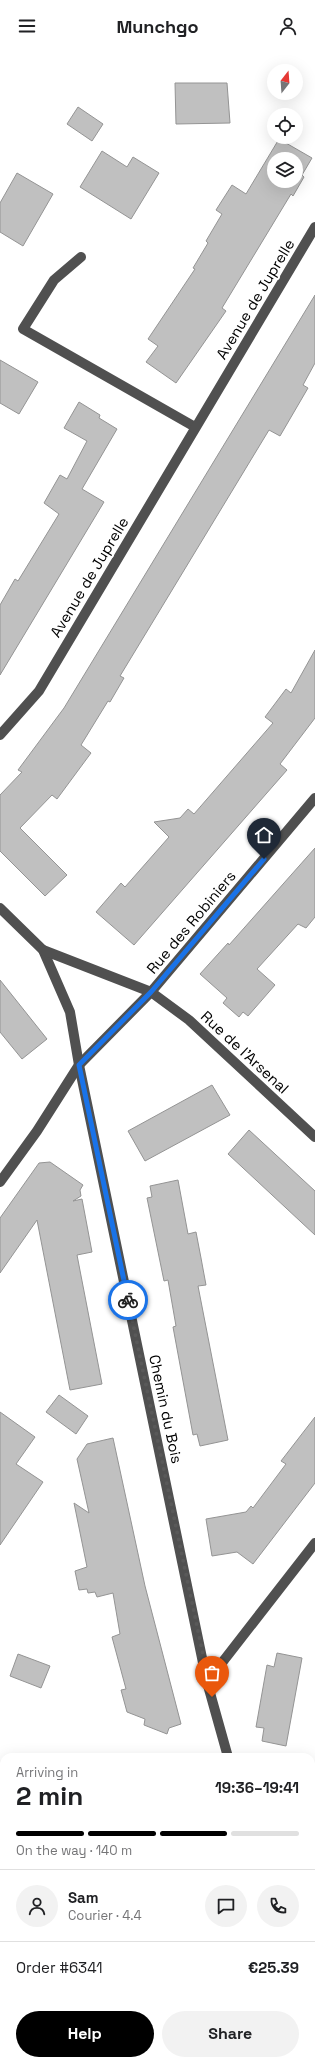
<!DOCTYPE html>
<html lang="en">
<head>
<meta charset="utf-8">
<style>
	:root { --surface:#fff; --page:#f2f2f2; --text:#202124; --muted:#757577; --line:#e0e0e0; --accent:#000 }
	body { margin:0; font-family:"Space Grotesk",sans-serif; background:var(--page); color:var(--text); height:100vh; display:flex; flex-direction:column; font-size:15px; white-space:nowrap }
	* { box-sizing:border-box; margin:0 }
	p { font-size:13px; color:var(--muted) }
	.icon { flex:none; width:22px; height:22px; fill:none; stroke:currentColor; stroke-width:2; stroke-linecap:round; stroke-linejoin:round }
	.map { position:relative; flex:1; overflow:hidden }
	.panel { position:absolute; left:0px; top:1701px; width:315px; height:312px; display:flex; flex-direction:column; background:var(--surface); border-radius:12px 12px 0 0; box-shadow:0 4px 16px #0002 }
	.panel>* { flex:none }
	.needle { width:26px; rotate:17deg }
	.buttons { position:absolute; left:267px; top:12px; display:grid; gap:8px }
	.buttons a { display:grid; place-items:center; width:36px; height:36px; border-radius:50%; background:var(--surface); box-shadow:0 4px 16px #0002; font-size:20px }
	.pin { position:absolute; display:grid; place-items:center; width:34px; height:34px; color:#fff; margin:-41px -17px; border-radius:50% 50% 50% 0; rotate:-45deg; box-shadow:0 0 4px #0007 }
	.pin .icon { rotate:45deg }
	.courier { position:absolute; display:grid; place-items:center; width:40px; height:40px; margin:-20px; border:3px solid #1a73e8; border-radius:50%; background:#fff; color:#222; box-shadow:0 1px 5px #0007 }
	.head em { font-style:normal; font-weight:700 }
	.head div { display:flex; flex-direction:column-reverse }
	.head { display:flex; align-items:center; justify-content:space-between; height:68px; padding:0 16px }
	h1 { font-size:26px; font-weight:700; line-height:30px }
	.bar { display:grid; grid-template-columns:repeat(4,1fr); gap:6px 4px; align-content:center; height:48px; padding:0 16px }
	.bar i { height:5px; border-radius:3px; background:var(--line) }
	.bar .current { background:var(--accent) }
	.bar p { grid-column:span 4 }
	.line { display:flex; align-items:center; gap:10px; padding:0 16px; border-top:1px solid var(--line) }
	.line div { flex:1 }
	.round { display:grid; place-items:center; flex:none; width:42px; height:42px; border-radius:21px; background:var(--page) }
	.cta { display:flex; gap:8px; margin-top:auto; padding:8px 16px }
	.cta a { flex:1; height:46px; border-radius:24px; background:var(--accent); color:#fff; font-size:16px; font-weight:700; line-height:46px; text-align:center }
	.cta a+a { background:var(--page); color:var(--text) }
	header { display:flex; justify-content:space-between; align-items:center; height:52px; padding:0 16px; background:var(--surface); font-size:18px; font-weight:700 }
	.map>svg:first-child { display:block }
	.building { fill:#c0c0c0; stroke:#949494; fill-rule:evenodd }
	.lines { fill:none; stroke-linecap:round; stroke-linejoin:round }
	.minor { stroke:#505050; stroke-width:10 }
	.done { stroke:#595959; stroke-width:4; stroke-dasharray:0 7.2 }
	.route { stroke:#1a73e8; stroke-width:5 }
	.labels { text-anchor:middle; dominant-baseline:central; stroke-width:4; stroke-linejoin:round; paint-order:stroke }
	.street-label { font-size:15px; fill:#000; stroke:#fff }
</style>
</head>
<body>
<header><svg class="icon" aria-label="menu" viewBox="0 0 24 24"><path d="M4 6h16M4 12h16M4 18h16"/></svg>Munchgo<svg class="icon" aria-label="person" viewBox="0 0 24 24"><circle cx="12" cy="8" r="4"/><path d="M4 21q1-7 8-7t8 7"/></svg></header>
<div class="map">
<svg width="315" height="2013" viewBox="0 0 315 2013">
	<rect width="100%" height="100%" fill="#fff"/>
	<!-- building -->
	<g class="building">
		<path d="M175,31h52l3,40 -54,1z"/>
		<path d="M78,55l25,17 -11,17 -25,-17z"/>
		<path d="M279,87l33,19 -10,17 2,2 -11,19 -2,-2 -69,114 4,3 -50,72 -30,-21 12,-16 -10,-7 47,-70 -2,-1 15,-25 -2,-2 16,-27 -6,-4 16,-25 14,9zM274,107h22v22h-22z"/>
		<path d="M102,99l25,16 6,-10 26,16 -28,46 -51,-32z"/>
		<path d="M17,121l36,21 -30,52 -23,-14v-29z"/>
		<path d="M315,243v68l-12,22 5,3 -28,48 -11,-6 -149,246 4,2 -14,24 -2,-1 -27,44 10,8 -34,46 -5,-4 -32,33 47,47 -22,21 -45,-45v-56l22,-23 -4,-2 46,-62z"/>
		<path d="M0,308l38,22 -19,32 -19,-11z"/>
		<path d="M79,350l21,13 -1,3 18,11 -35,60 22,13 -104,173v-70l15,-26 3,2 41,-67 -15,-11 16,-28 7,4 20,-38 -23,-13z"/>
		<path d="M315,598v68l-35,46 7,6 -153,175 -38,-33 25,-29 4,4 44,-50 -15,-15 26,-4 8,-9 6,5 79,-91 -8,-6 21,-28 5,4z"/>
		<path d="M315,796v69l-9,11 -8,-4 -41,45 18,16 -27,31 -5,-4 -4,5 -16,-14 4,-5 -27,-24 28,-31 1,2z"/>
		<path d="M0,928l47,59 -25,20 -22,-27z"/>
		<path d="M212,1033l18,30 -85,46 -17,-30z"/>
		<path d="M249,1078l66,61v44l-87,-81z"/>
		<path d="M50,1110l33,23 -3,5 1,6 -8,5 9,-2 10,53 -15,3 25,129 -32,6 -33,-170 -37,53v-55l39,-55z"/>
		<path d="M178,1128l10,54 8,-2 5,26 5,27 -8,1 30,154 -28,6 -3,-12 -4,1 -20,-108 3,-1 -8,-46 -4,1 -17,-83 5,-1 -2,-11z"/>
		<path d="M59,1343l29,21 -12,18 -30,-22z"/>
		<path d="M0,1360l35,25 -19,27 27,18 -43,63z"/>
		<path d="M315,1365v66l-62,81 -16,-12 -25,4 -6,-37 40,-7 5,-6 2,2 33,-44 -5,-3z"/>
		<path d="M113,1386l32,148 36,138 -12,4 -2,6 -23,-9 1,-6 -18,-7 -6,-22 5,-1 -14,-52 8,-3 -7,-41 -16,4 -2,-5 -7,1 -1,-4 -8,1 -4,-19 12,-4 -13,-64 15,10 -12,-54 10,-15z"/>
		<path d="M277,1601l25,5 -16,88 -24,-5 2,-13 -8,-1 11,-62 7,2z"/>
		<path d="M18,1602l32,12 -9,22 -31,-12z"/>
	</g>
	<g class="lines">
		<!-- minor -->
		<g class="minor">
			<path d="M81,205l-27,23 -31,49 172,98"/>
			<path d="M0,683l39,-44 276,-464"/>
			<path d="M0,856l43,42 27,62 9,53 128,617 21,75"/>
			<path d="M43,898l108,42 38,28 126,117"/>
			<path d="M0,1130l37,-51 42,-66 72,-73 164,-194"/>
			<path d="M207,1630l108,-139"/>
			<path d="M0,1770l4,-3"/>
			<path d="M0,1985l4,3"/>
			<path d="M27,2009l5,4"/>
			<path d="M303,2009l5,4"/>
		</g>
	</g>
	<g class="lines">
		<!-- done -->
		<path class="done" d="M128,1248l84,397"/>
		<!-- route -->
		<path class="route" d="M128,1248l-49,-235 72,-73 113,-133"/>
	</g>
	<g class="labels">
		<!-- street labels -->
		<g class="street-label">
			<text transform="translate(255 247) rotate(-59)">Avenue de Juprelle</text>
			<text transform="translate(89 525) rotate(-59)">Avenue de Juprelle</text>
			<text transform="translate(191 870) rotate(-50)">Rue des Robiniers</text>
			<text transform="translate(245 1000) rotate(43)">Rue de l'Arsenal</text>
			<text transform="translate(166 1357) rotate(78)">Chemin du Bois</text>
		</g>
	</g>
</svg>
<div class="buttons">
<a><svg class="needle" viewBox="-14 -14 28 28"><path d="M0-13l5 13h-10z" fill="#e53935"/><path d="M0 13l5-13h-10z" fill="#757577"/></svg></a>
<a><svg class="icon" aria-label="locate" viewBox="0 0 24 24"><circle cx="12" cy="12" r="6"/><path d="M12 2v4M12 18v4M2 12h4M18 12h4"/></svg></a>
<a><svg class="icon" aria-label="layers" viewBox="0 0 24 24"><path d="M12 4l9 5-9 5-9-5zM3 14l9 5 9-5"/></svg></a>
</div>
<div class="pin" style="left:212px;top:1645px;background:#ea580c"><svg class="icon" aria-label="bag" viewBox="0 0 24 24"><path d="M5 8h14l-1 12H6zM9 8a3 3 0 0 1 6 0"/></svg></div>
<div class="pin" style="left:264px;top:807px;background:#1f2937"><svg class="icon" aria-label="home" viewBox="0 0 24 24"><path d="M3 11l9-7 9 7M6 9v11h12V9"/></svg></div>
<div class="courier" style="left:128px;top:1248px"><svg class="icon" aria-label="bike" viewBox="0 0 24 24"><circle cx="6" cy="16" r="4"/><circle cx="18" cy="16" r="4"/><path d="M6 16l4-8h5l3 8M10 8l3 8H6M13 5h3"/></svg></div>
<section class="panel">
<div class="head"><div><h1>2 min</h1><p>Arriving in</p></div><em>19:36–19:41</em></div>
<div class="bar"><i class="current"></i><i class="current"></i><i class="current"></i><i></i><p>On the way · 140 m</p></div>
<div class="line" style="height:72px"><a class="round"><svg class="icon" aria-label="person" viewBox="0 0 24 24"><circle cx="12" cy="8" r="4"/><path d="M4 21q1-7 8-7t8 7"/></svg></a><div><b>Sam</b><p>Courier · 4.4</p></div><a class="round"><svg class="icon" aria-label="chat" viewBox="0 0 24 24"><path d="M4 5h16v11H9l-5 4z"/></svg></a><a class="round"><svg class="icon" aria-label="phone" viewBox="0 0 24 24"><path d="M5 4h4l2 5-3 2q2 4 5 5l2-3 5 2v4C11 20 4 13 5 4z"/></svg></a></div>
<div class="line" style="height:52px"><div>Order #6341</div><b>€25.39</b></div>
<div class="cta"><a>Help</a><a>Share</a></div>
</section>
</div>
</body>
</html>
